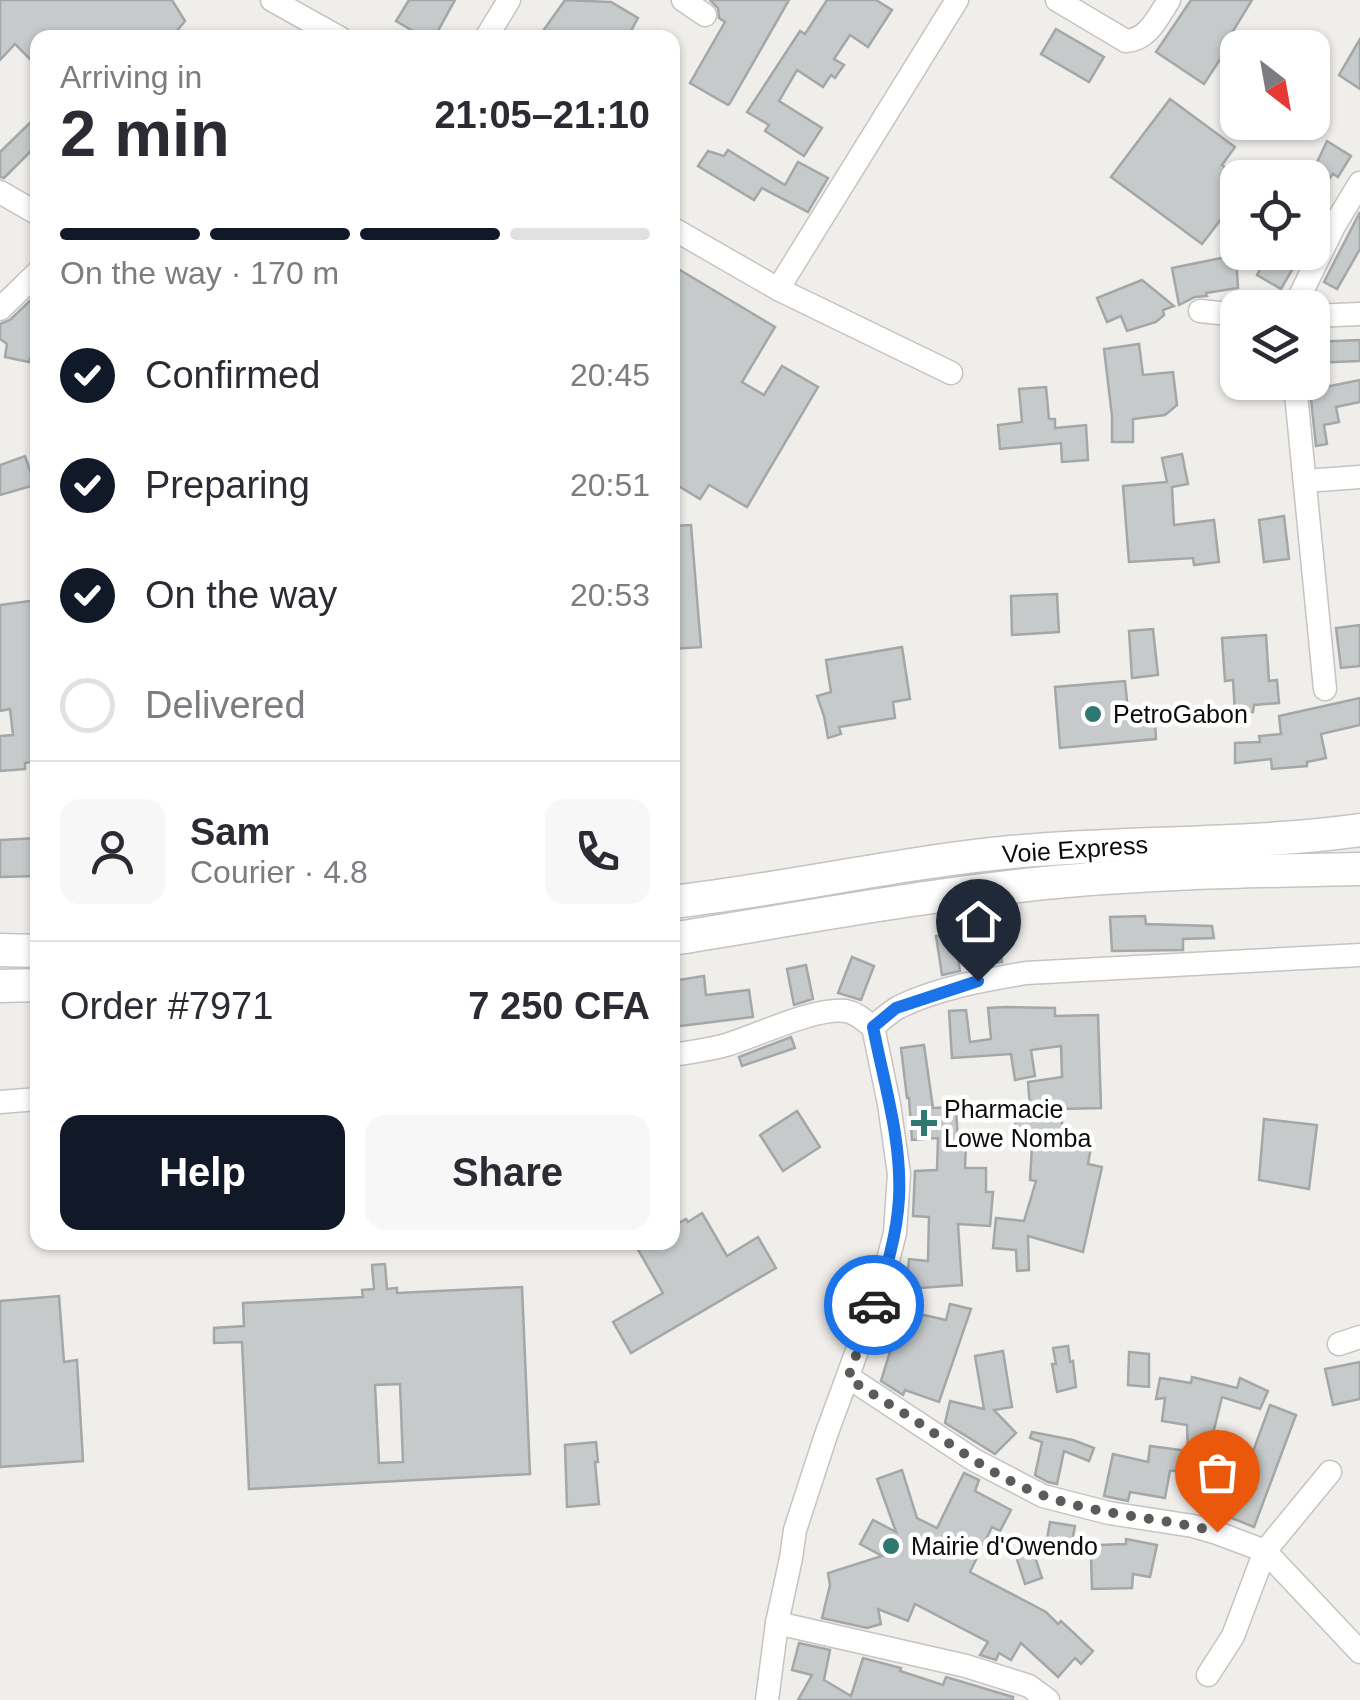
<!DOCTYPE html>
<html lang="en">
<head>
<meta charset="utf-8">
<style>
	:root { --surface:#fff; --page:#f7f7f7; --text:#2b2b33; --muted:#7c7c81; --line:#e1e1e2; --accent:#111827 }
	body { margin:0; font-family:Helvetica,sans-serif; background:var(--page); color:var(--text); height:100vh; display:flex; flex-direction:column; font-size:38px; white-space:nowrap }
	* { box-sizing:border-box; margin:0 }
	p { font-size:32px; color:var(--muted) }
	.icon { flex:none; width:55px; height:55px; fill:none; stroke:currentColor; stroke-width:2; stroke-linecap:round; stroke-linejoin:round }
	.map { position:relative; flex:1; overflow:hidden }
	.panel { position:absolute; left:30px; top:30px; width:650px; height:1220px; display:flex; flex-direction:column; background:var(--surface); border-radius:20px; box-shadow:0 2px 8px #0004 }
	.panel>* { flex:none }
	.needle { width:65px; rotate:149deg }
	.buttons { position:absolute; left:1220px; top:30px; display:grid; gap:20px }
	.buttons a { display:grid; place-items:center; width:110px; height:110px; border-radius:20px; background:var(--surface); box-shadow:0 2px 8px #0004; font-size:50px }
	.pin { position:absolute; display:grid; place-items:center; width:85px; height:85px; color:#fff; margin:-102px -42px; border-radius:50% 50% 50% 0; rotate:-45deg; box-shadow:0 0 10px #0007 }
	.pin .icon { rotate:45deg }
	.courier { position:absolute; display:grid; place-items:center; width:100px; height:100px; margin:-50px; border:8px solid #1a73e8; border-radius:50%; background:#fff; color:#222; box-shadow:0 2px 12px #0007 }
	.headline em { font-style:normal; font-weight:700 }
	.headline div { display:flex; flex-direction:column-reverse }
	.headline { display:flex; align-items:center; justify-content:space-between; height:170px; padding:0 30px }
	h1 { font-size:65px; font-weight:700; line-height:75px }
	.bar { display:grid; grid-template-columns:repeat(4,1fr); gap:15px 10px; align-content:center; height:120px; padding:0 30px }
	.bar i { height:12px; border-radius:8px; background:var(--line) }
	.bar .on { background:var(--accent) }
	.bar p { grid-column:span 4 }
	.line { display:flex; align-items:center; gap:25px; padding:0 30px; border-top:2px solid var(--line) }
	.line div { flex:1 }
	.round { display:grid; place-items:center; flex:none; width:105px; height:105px; border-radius:20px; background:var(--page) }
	ol { padding:0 30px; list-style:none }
	li { display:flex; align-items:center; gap:30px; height:110px }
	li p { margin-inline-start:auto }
	li .icon { padding:10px; border-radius:50%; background:var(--accent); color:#fff; stroke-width:4 }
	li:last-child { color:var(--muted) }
	li i { width:55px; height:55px; border:5px solid var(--line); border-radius:50% }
	.action { display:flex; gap:20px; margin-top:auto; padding:20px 30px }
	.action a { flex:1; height:115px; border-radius:20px; background:var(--accent); color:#fff; font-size:40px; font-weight:700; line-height:115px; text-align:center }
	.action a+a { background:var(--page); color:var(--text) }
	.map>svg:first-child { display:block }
	.building { fill:#c6caca; stroke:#a4a7a7; stroke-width:2.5; fill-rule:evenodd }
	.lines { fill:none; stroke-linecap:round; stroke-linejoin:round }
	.minor-casing { stroke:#c6c3c1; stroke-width:25 }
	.highway-casing { stroke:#c6c3c1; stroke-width:35 }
	.minor { stroke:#fff; stroke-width:22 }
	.highway { stroke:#fff; stroke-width:32 }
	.done { stroke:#5c5b59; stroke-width:10; stroke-dasharray:0 18 }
	.route { stroke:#1a73e8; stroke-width:12 }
	.poi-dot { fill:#2f7771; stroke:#fff; stroke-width:4 }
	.labels { text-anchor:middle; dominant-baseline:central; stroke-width:9; stroke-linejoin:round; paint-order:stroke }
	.poi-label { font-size:25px; fill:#0d0c0b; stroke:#fff; text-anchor:start }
	.street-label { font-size:25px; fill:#0d0c0b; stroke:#fff }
</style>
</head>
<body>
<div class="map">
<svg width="1360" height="1700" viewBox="0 0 1360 1700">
	<rect width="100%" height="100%" fill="#f0eeeb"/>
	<!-- building -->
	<g class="building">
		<path d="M0,0h172l13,21 -14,17h-133v29l-23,-23 -15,16z"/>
		<path d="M409,0h46l-21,38h-9l-29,-17z"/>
		<path d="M565,0l46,2 27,16 -11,20h-89z"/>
		<path d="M710,0h79l-59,103 -2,2 -38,-22 35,-61 -6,-4 -1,-10z"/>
		<path d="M827,0h49l16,10 -24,37 -18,-12 -16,24 10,6 -9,13 -4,-3 -8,12 -26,-17 -18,31 43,27 -18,28 -39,-25 4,-6 -22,-13 53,-81 5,3z"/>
		<path d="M1191,0h61l-22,36 4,2 -30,46 -48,-32z"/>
		<path d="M1056,29l48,28 -15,25 -48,-28z"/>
		<path d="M1360,39v50l-21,-14z"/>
		<path d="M1170,99l65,48 -13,18 16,12v20l-36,47 -91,-67z"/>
		<path d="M38,115v29l-34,34 -4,-1v-25z"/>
		<path d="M1327,141l24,15 -13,21 -5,-3 -21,26v-27z"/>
		<path d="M728,150l57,35 13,-23 30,16 -20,34 -46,-24 -8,12 -56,-34 10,-15 16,5z"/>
		<path d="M1360,212v37l-23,40 -13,-7z"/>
		<path d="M1270,252h19l-6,12 9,6 -11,19 -24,-14z"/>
		<path d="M1236,255l2,33 -32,5 1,3 -12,1 -16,8 -7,-37z"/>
		<path d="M680,270l95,57 -33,55 22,13 18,-29 36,21 -71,120 -38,-22 -9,14 -28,-17v-200z"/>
		<path d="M1142,280l32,26 -11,4 1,5 -8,7 -29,9 -6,-15 -14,6 -10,-24z"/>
		<path d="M38,293v11l-6,23 6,3v8l-9,24 -24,-5 2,-13 -7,-5v-15l10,-4z"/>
		<path d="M1360,340v21l-48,2v-21z"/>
		<path d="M1139,344l4,31 30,-3 4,33 -12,10 -32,4v23h-21v-26l-8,-67z"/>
		<path d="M1360,380v22l-24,5 3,15 -15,3 3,19 -11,2 -6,-56z"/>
		<path d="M1046,387l3,32h6v9l31,-3 2,35 -26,2 -1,-19 -61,6 -2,-24 24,-3 -3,-33z"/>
		<path d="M1182,454l6,30 -16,3 2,38 40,-5 5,42 -25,3 -1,-7 -64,4 -6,-76 44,-4 -5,-24z"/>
		<path d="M25,456l10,29 -35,10v-30z"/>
		<path d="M1284,516l5,43 -25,3 -5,-42z"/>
		<path d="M691,525l10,122 -29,2v-123z"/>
		<path d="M1057,594l2,38 -47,3 -1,-39z"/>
		<path d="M38,600v161l-13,2v6l-25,2v-35l13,-1 -3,-26 -10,2v-106z"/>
		<path d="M1360,625v41l-19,2 -5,-40z"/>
		<path d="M1153,629l5,46 -26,3 -3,-47z"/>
		<path d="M1266,635l3,46 8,-1 2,23 -25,2 -1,7 -18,1 -2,-33 -8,1 -3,-43z"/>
		<path d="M902,647l8,52 -17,3 2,16 -56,9 2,7 -13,4 -4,-22 -7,-20 14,-4 -5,-32z"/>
		<path d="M1125,681l4,40 26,-1 1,19 -96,9 -5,-61z"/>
		<path d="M1360,698v27l-39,9 5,24 -19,4v4l-35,3 -1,-10 -36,4v-20l25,-1 -1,-6 22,-2 -2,-18z"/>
		<path d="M38,838v38l-38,1v-37z"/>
		<path d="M1145,916l1,8 66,2 2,12 -31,1v11l-71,1 -2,-34z"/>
		<path d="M998,929l4,33 -19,3 -4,-34z"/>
		<path d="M954,933l6,38 -18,4 -6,-39z"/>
		<path d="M852,957l22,9 -13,34 -23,-7z"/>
		<path d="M806,965l7,34 -19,6 -7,-36z"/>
		<path d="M704,976l2,19 43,-5 4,27 -81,10v-46z"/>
		<path d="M1006,1007l49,1v8l43,-1 3,93 -40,1 2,27 29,6 -4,22 14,3 -19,85 -55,-16 1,34 -12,1 -1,-21 -23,-2 3,-30 28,3 12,-40 -6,-1 2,-33 -16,-2 -1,-27 16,1 -3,-37 34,-5 -1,-31 -30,4 4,26 -20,4 -4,-26 -59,4 -3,-47 17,-1 4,32 21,-3 -3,-31z"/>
		<path d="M791,1037l4,11 -53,18 -3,-9z"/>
		<path d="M924,1045l9,63 23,-1 2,37h8l-1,24h21v24h7l-3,34 -32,-2 4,61 -56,4 3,-30 19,2 1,-44 -16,-1 2,-45 22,-1 1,-32 -26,2 -3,-42h-2l-6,-50z"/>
		<path d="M797,1111l23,36 -37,24 -23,-36z"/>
		<path d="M1264,1119l53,6 -8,64 -50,-9z"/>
		<path d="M702,1213l25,43 31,-19 18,31 -145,85 -18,-31 50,-29 -26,-45 9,-6h26v-15l14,-8 2,3z"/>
		<path d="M385,1264l2,25 10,-1v5l125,-6 8,187 -281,15 -7,-147 -28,1v-15l30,-2 -1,-23 120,-6 -1,-7 12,-1 -2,-24zM400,1384l3,78 -24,1 -4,-78z"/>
		<path d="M895,1292l23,5 -3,16 31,7 4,-16 21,5 -32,93 -34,-12 -2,5 -22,-14 15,-49 -10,-2z"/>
		<path d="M59,1296l5,66 13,-2 6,101 -83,6v-166z"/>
		<path d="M1068,1346l2,16 3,-1 3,26 -19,5 -5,-28h4l-3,-16z"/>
		<path d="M1003,1351l9,56 -18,3 22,23 -21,21 -50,-31 5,-22 34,8 -9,-53z"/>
		<path d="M1129,1352l20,2v33l-21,-2z"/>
		<path d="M1360,1362v37l-27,6 -8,-36z"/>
		<path d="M1192,1377l45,11 3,-10 28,13 -8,18 -38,-12 -10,41 21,-1 2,30 -65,4 -5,27 -35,-6 -2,9 -24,-5 9,-42 35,8 2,-16 38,5 -1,-26 -25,-4 3,-23 -9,1 4,-21 31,5z"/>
		<path d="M1270,1405l26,10 -42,112 -25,-10z"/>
		<path d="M1032,1432l41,8 21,8 -5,13 -25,-10 -7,33 -9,-2 -13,-7 7,-33 -12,-4z"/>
		<path d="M596,1442l2,20h-3l4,42 -32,3 -2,-62z"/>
		<path d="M902,1470l15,48 20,10 27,-55 15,7 -4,11 36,19 -11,21 -8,-4 -22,45 76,40 12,12 3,-3 32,30 -12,13 -6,-6 -17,19 -37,-34 -10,17 -12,-7 -3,7 -16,-5 8,-13 -73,-38 -7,17 -30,-12 3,15 -14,4 -45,-10 8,-33 -2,-12 54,-17 -22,-12 13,-24 23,12 -19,-53z"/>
		<path d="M1050,1522l25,4 -4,20 55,-2v-5l31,6 -7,32 -17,-3 -1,14 -40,1 -1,-32 -59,-9 10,30 -17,6 -11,-34 33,-11z"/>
		<path d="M799,1643l31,7 -6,30 27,16 12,-38 38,10 -1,3 43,14 3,-8 67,20v3h-215l14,-25 -20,-5z"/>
	</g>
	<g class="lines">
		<defs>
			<g id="minor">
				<path d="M272,0l68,38"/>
				<path d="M683,0l22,15"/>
				<path d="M1057,0l69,41c22,-1 32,-24 43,-41"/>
				<path d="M486,38l23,-38"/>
				<path d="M0,192l38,22"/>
				<path d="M672,228l106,61 173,84"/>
				<path d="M778,289l179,-289"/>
				<path d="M1294,308l40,-82 26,-43"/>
				<path d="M0,309l38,-37"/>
				<path d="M1200,311l38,4"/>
				<path d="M1312,316l48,-2"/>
				<path d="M1296,394l29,295"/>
				<path d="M1305,481l55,-4"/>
				<path d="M873,1027c8,-7 17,-15 26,-20 39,-19 85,-27 127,-34l334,-18"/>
				<path d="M672,1055c18,-3 37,-5 54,-10 33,-10 89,-38 120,-34 11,2 19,10 27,16l16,77 10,70 -4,59 -13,50 -56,152 -31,95 -4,28 -14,65 -10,77"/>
				<path d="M0,1102l38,-3"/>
				<path d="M1339,1344l21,-7"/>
				<path d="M848,1377l126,83 69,36 66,17 84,13 24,7 48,18 65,-79"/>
				<path d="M777,1623l189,43 63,20 19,14"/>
				<path d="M1208,1675l25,-39 32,-85 95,101"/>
			</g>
			<g id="highway">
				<path d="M672,902c114,-13 225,-39 339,-50 116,-11 234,-6 349,-22"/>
				<path d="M672,939c118,-19 236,-41 354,-54 110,-12 223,-14 334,-16"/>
				<path d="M0,950l38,1"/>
				<path d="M0,986l38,-1"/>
			</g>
		</defs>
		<!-- minor casing -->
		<use href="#minor" class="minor-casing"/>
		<!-- highway casing -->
		<use href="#highway" class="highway-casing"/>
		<!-- minor -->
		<use href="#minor" class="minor"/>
		<!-- highway -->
		<use href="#highway" class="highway"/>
	</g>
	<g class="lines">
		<!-- done -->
		<path class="done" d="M874,1305l-26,73c25,17 52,32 77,49 38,26 77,54 120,69 56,20 115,21 172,36"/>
		<!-- route -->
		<path class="route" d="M874,1305c12,-34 23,-70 25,-107 3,-57 -15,-115 -26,-171l23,-19 82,-27"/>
	</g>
	<!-- markers -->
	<g class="poi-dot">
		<circle cx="1093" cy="714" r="10"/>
		<path d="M919 1108h10v10h10v10h-10v10h-10v-10h-10v-10h10z"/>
		<circle cx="891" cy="1546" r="10"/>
	</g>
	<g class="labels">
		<!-- poi labels -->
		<g class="poi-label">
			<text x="1113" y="714">PetroGabon</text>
			<text x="944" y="1109">Pharmacie<tspan x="944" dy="29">Lowe Nomba</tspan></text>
			<text x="911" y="1546">Mairie d'Owendo</text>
		</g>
		<!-- street labels -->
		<g class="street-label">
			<text transform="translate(1075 849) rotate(-4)">Voie Express</text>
		</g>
	</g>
</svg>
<div class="buttons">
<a><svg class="needle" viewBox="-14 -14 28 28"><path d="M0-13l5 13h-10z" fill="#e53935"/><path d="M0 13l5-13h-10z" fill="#7c7c81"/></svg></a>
<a><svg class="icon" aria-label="locate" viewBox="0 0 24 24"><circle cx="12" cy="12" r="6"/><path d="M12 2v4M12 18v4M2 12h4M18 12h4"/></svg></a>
<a><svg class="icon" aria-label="layers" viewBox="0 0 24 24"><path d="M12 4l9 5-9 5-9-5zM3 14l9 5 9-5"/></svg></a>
</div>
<div class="pin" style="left:1217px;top:1532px;background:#ea580c"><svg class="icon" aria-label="bag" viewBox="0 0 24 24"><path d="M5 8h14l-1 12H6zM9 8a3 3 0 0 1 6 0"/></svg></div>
<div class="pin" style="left:978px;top:981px;background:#1f2937"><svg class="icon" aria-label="home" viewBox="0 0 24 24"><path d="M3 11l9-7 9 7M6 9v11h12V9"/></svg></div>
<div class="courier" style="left:874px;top:1305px"><svg class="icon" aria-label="car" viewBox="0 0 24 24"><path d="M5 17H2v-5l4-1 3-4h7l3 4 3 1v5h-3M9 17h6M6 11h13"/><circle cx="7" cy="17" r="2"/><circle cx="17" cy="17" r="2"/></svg></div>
<section class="panel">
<div class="headline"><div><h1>2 min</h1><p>Arriving in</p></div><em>21:05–21:10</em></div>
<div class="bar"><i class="on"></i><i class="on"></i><i class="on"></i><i></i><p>On the way · 170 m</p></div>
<ol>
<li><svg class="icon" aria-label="check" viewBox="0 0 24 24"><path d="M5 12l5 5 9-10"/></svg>Confirmed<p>20:45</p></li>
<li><svg class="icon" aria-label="check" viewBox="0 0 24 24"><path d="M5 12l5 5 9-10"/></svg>Preparing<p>20:51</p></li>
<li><svg class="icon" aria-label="check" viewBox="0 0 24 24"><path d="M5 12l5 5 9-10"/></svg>On the way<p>20:53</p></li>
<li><i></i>Delivered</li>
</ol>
<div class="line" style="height:180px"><a class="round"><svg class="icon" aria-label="person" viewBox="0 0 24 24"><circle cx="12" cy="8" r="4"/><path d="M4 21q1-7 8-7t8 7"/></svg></a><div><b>Sam</b><p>Courier · 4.8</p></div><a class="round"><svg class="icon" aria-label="phone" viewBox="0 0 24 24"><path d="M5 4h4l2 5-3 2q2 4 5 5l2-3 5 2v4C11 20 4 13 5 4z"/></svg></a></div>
<div class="line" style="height:130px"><div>Order #7971</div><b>7 250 CFA</b></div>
<div class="action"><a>Help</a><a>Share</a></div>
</section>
</div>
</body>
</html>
